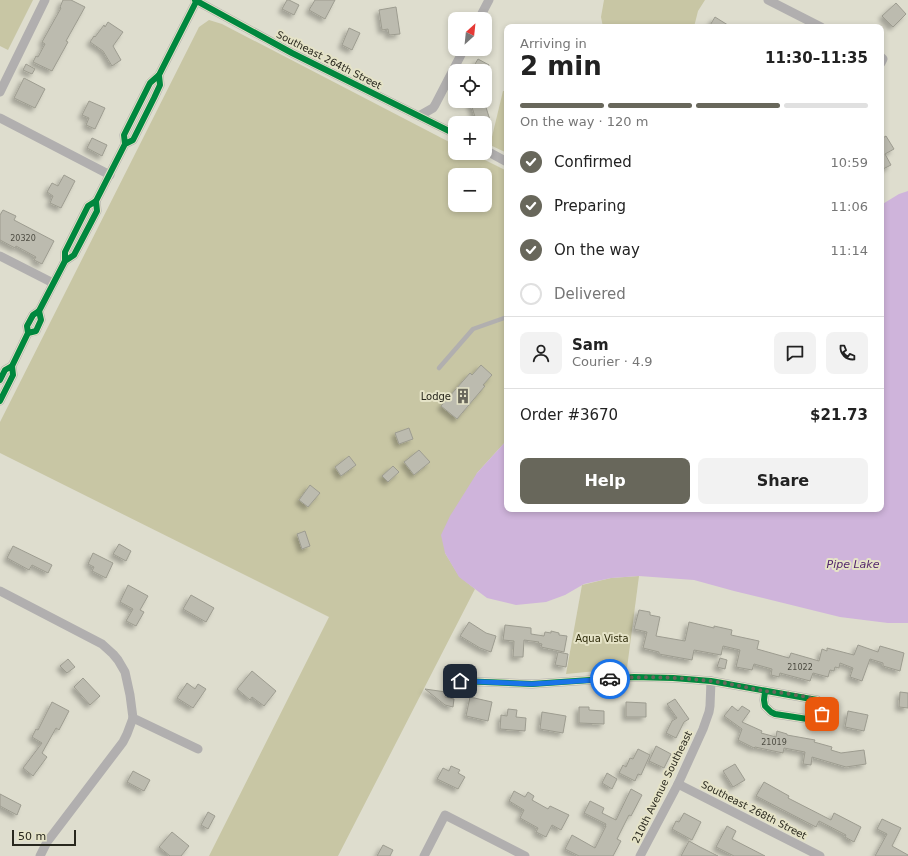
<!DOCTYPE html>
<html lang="en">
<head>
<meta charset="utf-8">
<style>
	:root { --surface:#fff; --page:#f2f2f2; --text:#222; --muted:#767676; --line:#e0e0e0; --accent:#68675b }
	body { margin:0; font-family:"DejaVu Sans",sans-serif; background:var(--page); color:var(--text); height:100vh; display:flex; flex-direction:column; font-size:15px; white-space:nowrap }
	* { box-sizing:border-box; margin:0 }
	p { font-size:13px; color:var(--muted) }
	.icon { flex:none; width:22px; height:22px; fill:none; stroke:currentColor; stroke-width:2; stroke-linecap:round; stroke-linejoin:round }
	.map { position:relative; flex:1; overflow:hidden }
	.sheet { position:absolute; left:504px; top:24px; width:380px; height:488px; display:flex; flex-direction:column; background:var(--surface); border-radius:8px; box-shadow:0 2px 6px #0003 }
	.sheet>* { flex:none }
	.needle { width:26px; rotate:27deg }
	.controls { position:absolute; left:448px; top:12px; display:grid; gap:8px }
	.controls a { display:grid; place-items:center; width:44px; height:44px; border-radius:8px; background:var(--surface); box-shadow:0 2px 6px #0003; font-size:20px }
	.scale { position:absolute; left:12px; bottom:10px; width:64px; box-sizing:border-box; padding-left:4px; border:2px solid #28271d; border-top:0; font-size:11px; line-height:14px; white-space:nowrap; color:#28271d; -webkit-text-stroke:3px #e5e3c7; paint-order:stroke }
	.pin { position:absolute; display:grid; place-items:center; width:34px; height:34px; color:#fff; margin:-17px; border-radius:8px; box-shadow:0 2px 6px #0006 }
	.courier { position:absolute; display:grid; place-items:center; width:40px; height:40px; margin:-20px; border:3px solid #1a73e8; border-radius:50%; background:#fff; color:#222; box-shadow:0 1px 5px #0007 }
	.headline em { font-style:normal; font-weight:700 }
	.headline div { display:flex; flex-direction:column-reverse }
	.headline { display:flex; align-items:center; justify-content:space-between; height:68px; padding:0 16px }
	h1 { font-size:26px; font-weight:700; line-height:30px }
	.bar { display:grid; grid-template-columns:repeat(4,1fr); gap:6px 4px; align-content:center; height:48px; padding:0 16px }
	.bar i { height:5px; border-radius:3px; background:var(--line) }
	.bar .active { background:var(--accent) }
	.bar p { grid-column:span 4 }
	.line { display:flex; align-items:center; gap:10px; padding:0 16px; border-top:1px solid var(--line) }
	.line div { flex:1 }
	.round { display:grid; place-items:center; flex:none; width:42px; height:42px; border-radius:8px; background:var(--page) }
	ol { padding:0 16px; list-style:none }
	li { display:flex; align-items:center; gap:12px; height:44px }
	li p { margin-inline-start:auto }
	li .icon { padding:4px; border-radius:50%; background:var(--accent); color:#fff; stroke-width:4 }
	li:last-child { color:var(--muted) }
	li i { width:22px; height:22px; border:2px solid var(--line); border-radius:50% }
	.action { display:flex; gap:8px; margin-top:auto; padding:8px 16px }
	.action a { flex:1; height:46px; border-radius:8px; background:var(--accent); color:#fff; font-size:16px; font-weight:700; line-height:46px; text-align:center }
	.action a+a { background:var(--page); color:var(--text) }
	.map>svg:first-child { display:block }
	.green { fill:#c8c6a4; fill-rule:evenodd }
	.water { fill:#cfb4db }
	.building { fill:#bcbbaf; stroke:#9d9c90; filter:url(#shadow) }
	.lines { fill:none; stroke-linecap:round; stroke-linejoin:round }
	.service { stroke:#b1afaf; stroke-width:4.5 }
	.minor { stroke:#b1afaf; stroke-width:9 }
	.cycleway-casing { stroke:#e5e3c7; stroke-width:8 }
	.cycleway { stroke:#00873e; stroke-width:6 }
	.done { stroke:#68675b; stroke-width:4; stroke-dasharray:0 7.2 }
	.route { stroke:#1a73e8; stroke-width:5 }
	.labels { text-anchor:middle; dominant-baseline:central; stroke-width:4; stroke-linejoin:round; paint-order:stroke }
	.number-label { font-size:8px; fill:#4d4c42 }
	.street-label { font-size:10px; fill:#28271d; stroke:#e5e3c7 }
	.poi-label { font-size:10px; fill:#28271d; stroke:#e5e3c7; text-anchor:end }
	.park-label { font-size:10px; fill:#2d2a09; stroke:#e5e3c7 }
	.water-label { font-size:11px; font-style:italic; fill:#53256c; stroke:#e5e3c7 }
</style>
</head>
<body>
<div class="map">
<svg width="908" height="856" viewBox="0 0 908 856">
	<defs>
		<filter id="shadow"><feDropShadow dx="-3.5" dy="3.5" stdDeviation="2" flood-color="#0004"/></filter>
	</defs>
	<rect width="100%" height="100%" fill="#deddce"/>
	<!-- green -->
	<g class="green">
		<path d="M0,0h33l-25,50 -8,-4z"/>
		<path d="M604,0h101l-7,11 -4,16h-91l-2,-10z"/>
		<path d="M209,20l13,4 233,121v8h16l36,18v269l-30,33 -32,80 14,23 16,13 -137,267h-129l120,-239 -329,-164v-31l199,-395zM455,175h30v30h-30z"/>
		<path d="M503,91h4v62l-17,-8z"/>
		<path d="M639,576l-12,92 -61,6 16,-89 29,-7z"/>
	</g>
	<!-- water -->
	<path class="water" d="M908,191v432h-20l-48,-6 -106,-26 -40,-11 -55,-4 -28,2 -27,6 -19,11 -19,7 -30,3 -29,-7 -28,-21 -14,-24 -4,-18 9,-19 27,-43 30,-33v69h374v-304l18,-11z"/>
	<!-- building -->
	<g class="building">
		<path d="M63,0h8l14,7 -19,34 2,1 -16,29 -19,-9 3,-6 2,1 7,-13 -3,-2 19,-34 -1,-1z"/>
		<path d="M287,0h2l10,5 -5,10 -12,-6z"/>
		<path d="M315,0h20l-10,19 -16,-9z"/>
		<path d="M896,3l10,11 -13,13 -11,-11z"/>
		<path d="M396,7l4,27 -11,1 -1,-6 -6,1 -3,-20z"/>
		<path d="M715,17l16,10h-22z"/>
		<path d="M108,22l15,10 -10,14 8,14 -9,6 -9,-15 -13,-9 4,-6 1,1 9,-12 1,2z"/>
		<path d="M349,28l11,5 -8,17 -10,-5z"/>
		<path d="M478,59l11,6 -3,6h-9l-5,-2z"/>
		<path d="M26,64l9,5 -3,5 -9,-4z"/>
		<path d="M24,78l21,11 -10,19 -21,-10z"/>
		<path d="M89,101l16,7 -10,21 -9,-4 3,-7 -7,-3z"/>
		<path d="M470,101h14l6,19 -9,3h-4z"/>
		<path d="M886,136l8,13 -9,5 6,11 -10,5v-31z"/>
		<path d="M92,138l15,7 -5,11 -15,-8z"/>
		<path d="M64,175l11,6 -14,27 -11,-5 3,-7 -6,-4 5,-9 6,3z"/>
		<path d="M3,210l13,6 -2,4 40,21 -12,23 -8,-4 2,-3 -20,-11 -1,2 -15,-8v-25z"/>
		<path d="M481,365l11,10 -9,10 2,1 -28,33 -16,-13 29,-33 2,2z"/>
		<path d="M409,428l4,11 -14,5 -4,-11z"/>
		<path d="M419,450l11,12 -16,13 -10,-13z"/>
		<path d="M349,456l7,9 -15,11 -6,-9z"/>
		<path d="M393,466l6,6 -11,10 -6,-6z"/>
		<path d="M310,485l10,8 -12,14 -9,-7z"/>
		<path d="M305,531l5,15 -8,3 -5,-15z"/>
		<path d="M119,544l12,7 -5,10 -13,-7z"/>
		<path d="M13,546l39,19 -4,8 -16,-8 -3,5 -22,-12z"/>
		<path d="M93,553l20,10 -7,15 -14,-7 2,-4 -6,-3z"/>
		<path d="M128,585l20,11 -8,14 4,2 -8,14 -10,-5 7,-12 -13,-7z"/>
		<path d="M191,595l23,13 -8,14 -23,-13z"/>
		<path d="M639,610l11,2v3l10,2 -4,19 29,5 4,-19 25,6v-2l18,4 -1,5 28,6 -2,8 32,9 2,-5 28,8 3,-12 5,2v-3l27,7 4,-10 20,7 2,-6 24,7 -4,18 -17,-5v-3l-13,-4 -8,22 -12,-4 3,-9 -13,-5 -1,5 -4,-1 -1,4 -4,-1 -2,7 -15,-4 -3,8 -30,-8 -1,4 -8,-2 1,-6 -18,-5 -2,6 -16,-3 4,-17 -17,-4 -2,9 -27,-5 -2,10 -33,-6v-2l-16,-4 4,-16 -13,-3z"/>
		<path d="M469,622l17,11 10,3 -5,16 -11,-4 -20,-12z"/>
		<path d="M505,625l26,3v6l13,2 1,-4 6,1v-2l8,2v2l8,1 -3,16 -23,-5 1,-3 -4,-1 1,-1 -15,-2 -1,17h-10l1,-16 -11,-1z"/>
		<path d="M558,652l10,2 -2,13 -11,-2z"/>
		<path d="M720,658l7,2 -2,9 -8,-2z"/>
		<path d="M68,659l7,8 -8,6 -7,-7z"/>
		<path d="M252,671l24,20 -12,15 -12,-9 -2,3 -13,-11z"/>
		<path d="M83,678l17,18 -10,9 -16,-18z"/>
		<path d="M187,683l8,6 3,-5 8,5 -13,19 -16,-10z"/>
		<path d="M425,689l21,3 -1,5 9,2 -1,8 -8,-2z"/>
		<path d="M900,692l8,1v15l-9,-1z"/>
		<path d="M470,697l22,5 -4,19 -22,-5z"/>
		<path d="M675,699l14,20 -5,3 -8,16 -10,-5 6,-12 5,-3 -10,-14z"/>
		<path d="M52,702l17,9 -10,19 -3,-2 -14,25 5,4 -14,19 -10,-8 19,-25 -10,-6 4,-8 2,1z"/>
		<path d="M626,702l20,1v14h-20z"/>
		<path d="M732,706l6,5 4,-5 8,5 -8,11 20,9 -1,2 15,4 1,-6 10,3v1l28,5 -1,2 18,5 -1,3 10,3 23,-3 2,14 -20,3 -34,-10 -1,8 -8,-1 2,-12 -21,-4 -1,5 -28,-6 -1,1 -16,-8 4,-11 -18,-13z"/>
		<path d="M579,707h10v3l15,1v13l-25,-1z"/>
		<path d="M508,709l9,1 -1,7 10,1 -1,13 -25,-2 1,-14 6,1z"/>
		<path d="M848,711l20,4 -4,16 -19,-4z"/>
		<path d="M542,712l24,4 -3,17 -23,-4z"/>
		<path d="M656,746l15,8 -7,14 -15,-7z"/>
		<path d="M638,749l12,6 -9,20 -3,-1 -3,7 -16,-8 4,-8 3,2 4,-9 3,1z"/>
		<path d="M735,764l10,16 -12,7 -10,-16z"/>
		<path d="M451,766l9,4 -2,3 7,4 -7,12 -21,-10 6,-11 6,3z"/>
		<path d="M133,771l17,9 -6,11 -17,-9z"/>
		<path d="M607,773l10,6 -5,10 -10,-6z"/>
		<path d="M764,782l25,14 -1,2 43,22 3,-7 27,14 -7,15 -9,-5 1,-2 -27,-14 -3,6 -60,-31z"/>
		<path d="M631,789l11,6 -11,21 -2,-1 -12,24 4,2 -8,15h-34l-14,-7 7,-14 23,13 11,-22h-1l1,-2 -22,-11 6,-12 14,7 -2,5 14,7z"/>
		<path d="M514,791l11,6 3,-5 6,4 -2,4 16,9 2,-3 19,9 -8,15 -9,-5 -6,12 -10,-5 2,-4 -18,-10 4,-8 -15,-9z"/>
		<path d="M0,794l21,11 -4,10 -17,-9z"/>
		<path d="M208,812l7,4 -7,13 -7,-4z"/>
		<path d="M684,813l17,9 -9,18 -20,-11 4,-8 3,1z"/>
		<path d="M882,819l19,9 -9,18 16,9v1h-33l12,-22 -10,-5z"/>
		<path d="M727,826l9,5 -4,8 33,17h-31l-18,-9z"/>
		<path d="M172,832l17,14 -8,10h-11l-11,-9z"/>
		<path d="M689,841l11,6 18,9h-37z"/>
		<path d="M383,845l10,5 -3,6h-13z"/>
	</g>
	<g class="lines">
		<!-- service -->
		<path class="service" d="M439,368l34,-39 34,-12"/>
		<!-- minor -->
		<g class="minor">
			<path d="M195,0l97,53 163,81"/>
			<path d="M768,0l53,27"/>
			<path d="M479,19l10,-19"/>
			<path d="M881,57l2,2 -2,4"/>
			<path d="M159,75l38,-75"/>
			<path d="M0,92l45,-92"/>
			<path d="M419,116l14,-8 2,-3 29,-56"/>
			<path d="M0,118l110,57"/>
			<path d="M485,150l22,12"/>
			<path d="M96,201l29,-57 -1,-9 26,-52 9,-8 1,10 -6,13 -21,42 -8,4"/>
			<path d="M0,256l53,27"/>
			<path d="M39,311l26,-50v-9l23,-46 8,-5 1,10 -23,44 -9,6"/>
			<path d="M12,366l16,-33 -1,-7 6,-11 6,-4 2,9 -5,11 -8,2"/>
			<path d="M0,380l5,-10 7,-4 1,9 -13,26"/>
			<path d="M0,591l102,53 11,10 5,6 7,12 5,23 3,23 65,31"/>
			<path d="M460,681l72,3 102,-7 39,1 38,3 106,19c9,6 9,17 -3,20l-39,-6 -4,-2 -6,-6 -1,-6 1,-9"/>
			<path d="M678,784l142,72"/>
			<path d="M40,856l7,-14 76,-100 4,-8 6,-16"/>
			<path d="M424,856l21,-41 80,41"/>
			<path d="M640,856l38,-72 25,-55 6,-17 1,-6 1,-25"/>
		</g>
		<defs>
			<g id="cycleway">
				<path d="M195,0l97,53 163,81"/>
				<path d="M159,75l38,-75"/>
				<path d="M96,201l29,-57 -1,-9 26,-52 9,-8 1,10 -6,13 -21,42 -8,4"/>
				<path d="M39,311l26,-50v-9l23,-46 8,-5 1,10 -23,44 -9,6"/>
				<path d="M12,366l16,-33 -1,-7 6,-11 6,-4 2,9 -5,11 -8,2"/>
				<path d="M0,380l5,-10 7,-4 1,9 -13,26"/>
				<path d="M460,681l72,3 102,-7 39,1 38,3 106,19c9,6 9,17 -3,20l-39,-6 -4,-2 -6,-6 -1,-6 1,-9"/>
			</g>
		</defs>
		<!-- cycleway casing -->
		<use href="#cycleway" class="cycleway-casing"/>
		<!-- cycleway -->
		<use href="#cycleway" class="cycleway"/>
	</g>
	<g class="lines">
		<!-- done -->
		<path class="done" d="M610,679c33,-3 67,-2 100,2 19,2 37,7 55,10 11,1 46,5 54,10 4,3 5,8 3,13"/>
		<!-- route -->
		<path class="route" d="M460,681l72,3 78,-5"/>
	</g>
	<!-- icons -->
	<defs>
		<symbol id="building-bare" viewBox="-9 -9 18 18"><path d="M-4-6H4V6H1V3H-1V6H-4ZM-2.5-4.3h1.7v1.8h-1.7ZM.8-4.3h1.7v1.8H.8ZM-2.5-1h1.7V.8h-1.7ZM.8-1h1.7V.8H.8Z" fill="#68675b" stroke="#e5e3c7" stroke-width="2.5" paint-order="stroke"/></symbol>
	</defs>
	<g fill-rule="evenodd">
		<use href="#building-bare" x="452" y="385" width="22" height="22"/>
	</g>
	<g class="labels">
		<!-- number labels -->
		<g class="number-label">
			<text x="23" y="238">20320</text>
			<text x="800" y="667">21022</text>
			<text x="774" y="742">21019</text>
		</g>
		<!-- street labels -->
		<g class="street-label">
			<text transform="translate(329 60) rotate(27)">Southeast 264th Street</text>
			<text transform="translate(662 787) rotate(-64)">210th Avenue Southeast</text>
			<text transform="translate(754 810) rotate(27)">Southeast 268th Street</text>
		</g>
		<!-- poi labels -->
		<g class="poi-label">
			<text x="451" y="396">Lodge</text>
		</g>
		<!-- park labels -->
		<g class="park-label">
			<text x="602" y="638">Aqua Vista</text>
		</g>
		<!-- water labels -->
		<g class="water-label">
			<text x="853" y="564">Pipe Lake</text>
		</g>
	</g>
</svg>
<div class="controls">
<a><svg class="needle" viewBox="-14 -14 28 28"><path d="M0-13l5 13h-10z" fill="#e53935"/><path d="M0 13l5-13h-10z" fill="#767676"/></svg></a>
<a><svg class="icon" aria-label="locate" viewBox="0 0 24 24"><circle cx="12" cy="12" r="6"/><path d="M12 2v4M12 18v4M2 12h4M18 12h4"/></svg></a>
<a>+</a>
<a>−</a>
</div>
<div class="scale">50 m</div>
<div class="pin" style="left:822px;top:714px;background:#ea580c"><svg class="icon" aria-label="bag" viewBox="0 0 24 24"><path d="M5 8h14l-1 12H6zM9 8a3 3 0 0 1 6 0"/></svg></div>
<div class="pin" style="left:460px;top:681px;background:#1f2937"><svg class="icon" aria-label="home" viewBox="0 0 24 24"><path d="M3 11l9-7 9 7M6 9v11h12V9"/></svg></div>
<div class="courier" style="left:610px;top:679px"><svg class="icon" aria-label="car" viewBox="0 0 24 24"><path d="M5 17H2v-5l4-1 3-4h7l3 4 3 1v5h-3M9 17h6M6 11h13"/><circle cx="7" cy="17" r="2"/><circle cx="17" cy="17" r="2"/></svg></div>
<section class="sheet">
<div class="headline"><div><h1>2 min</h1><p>Arriving in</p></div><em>11:30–11:35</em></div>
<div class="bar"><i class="active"></i><i class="active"></i><i class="active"></i><i></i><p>On the way · 120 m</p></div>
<ol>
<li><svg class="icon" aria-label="check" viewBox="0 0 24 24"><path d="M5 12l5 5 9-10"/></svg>Confirmed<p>10:59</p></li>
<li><svg class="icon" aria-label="check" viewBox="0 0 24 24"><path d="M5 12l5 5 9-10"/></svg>Preparing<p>11:06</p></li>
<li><svg class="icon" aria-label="check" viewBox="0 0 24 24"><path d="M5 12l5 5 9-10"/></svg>On the way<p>11:14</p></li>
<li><i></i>Delivered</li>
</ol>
<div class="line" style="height:72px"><a class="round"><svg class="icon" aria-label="person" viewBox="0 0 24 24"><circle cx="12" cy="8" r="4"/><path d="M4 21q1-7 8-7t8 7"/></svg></a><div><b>Sam</b><p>Courier · 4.9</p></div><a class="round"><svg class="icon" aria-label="chat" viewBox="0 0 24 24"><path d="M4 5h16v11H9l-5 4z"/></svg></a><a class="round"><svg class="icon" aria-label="phone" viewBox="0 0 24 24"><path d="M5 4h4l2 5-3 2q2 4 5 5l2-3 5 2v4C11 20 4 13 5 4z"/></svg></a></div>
<div class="line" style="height:52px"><div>Order #3670</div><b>$21.73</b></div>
<div class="action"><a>Help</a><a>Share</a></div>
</section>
</div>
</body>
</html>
